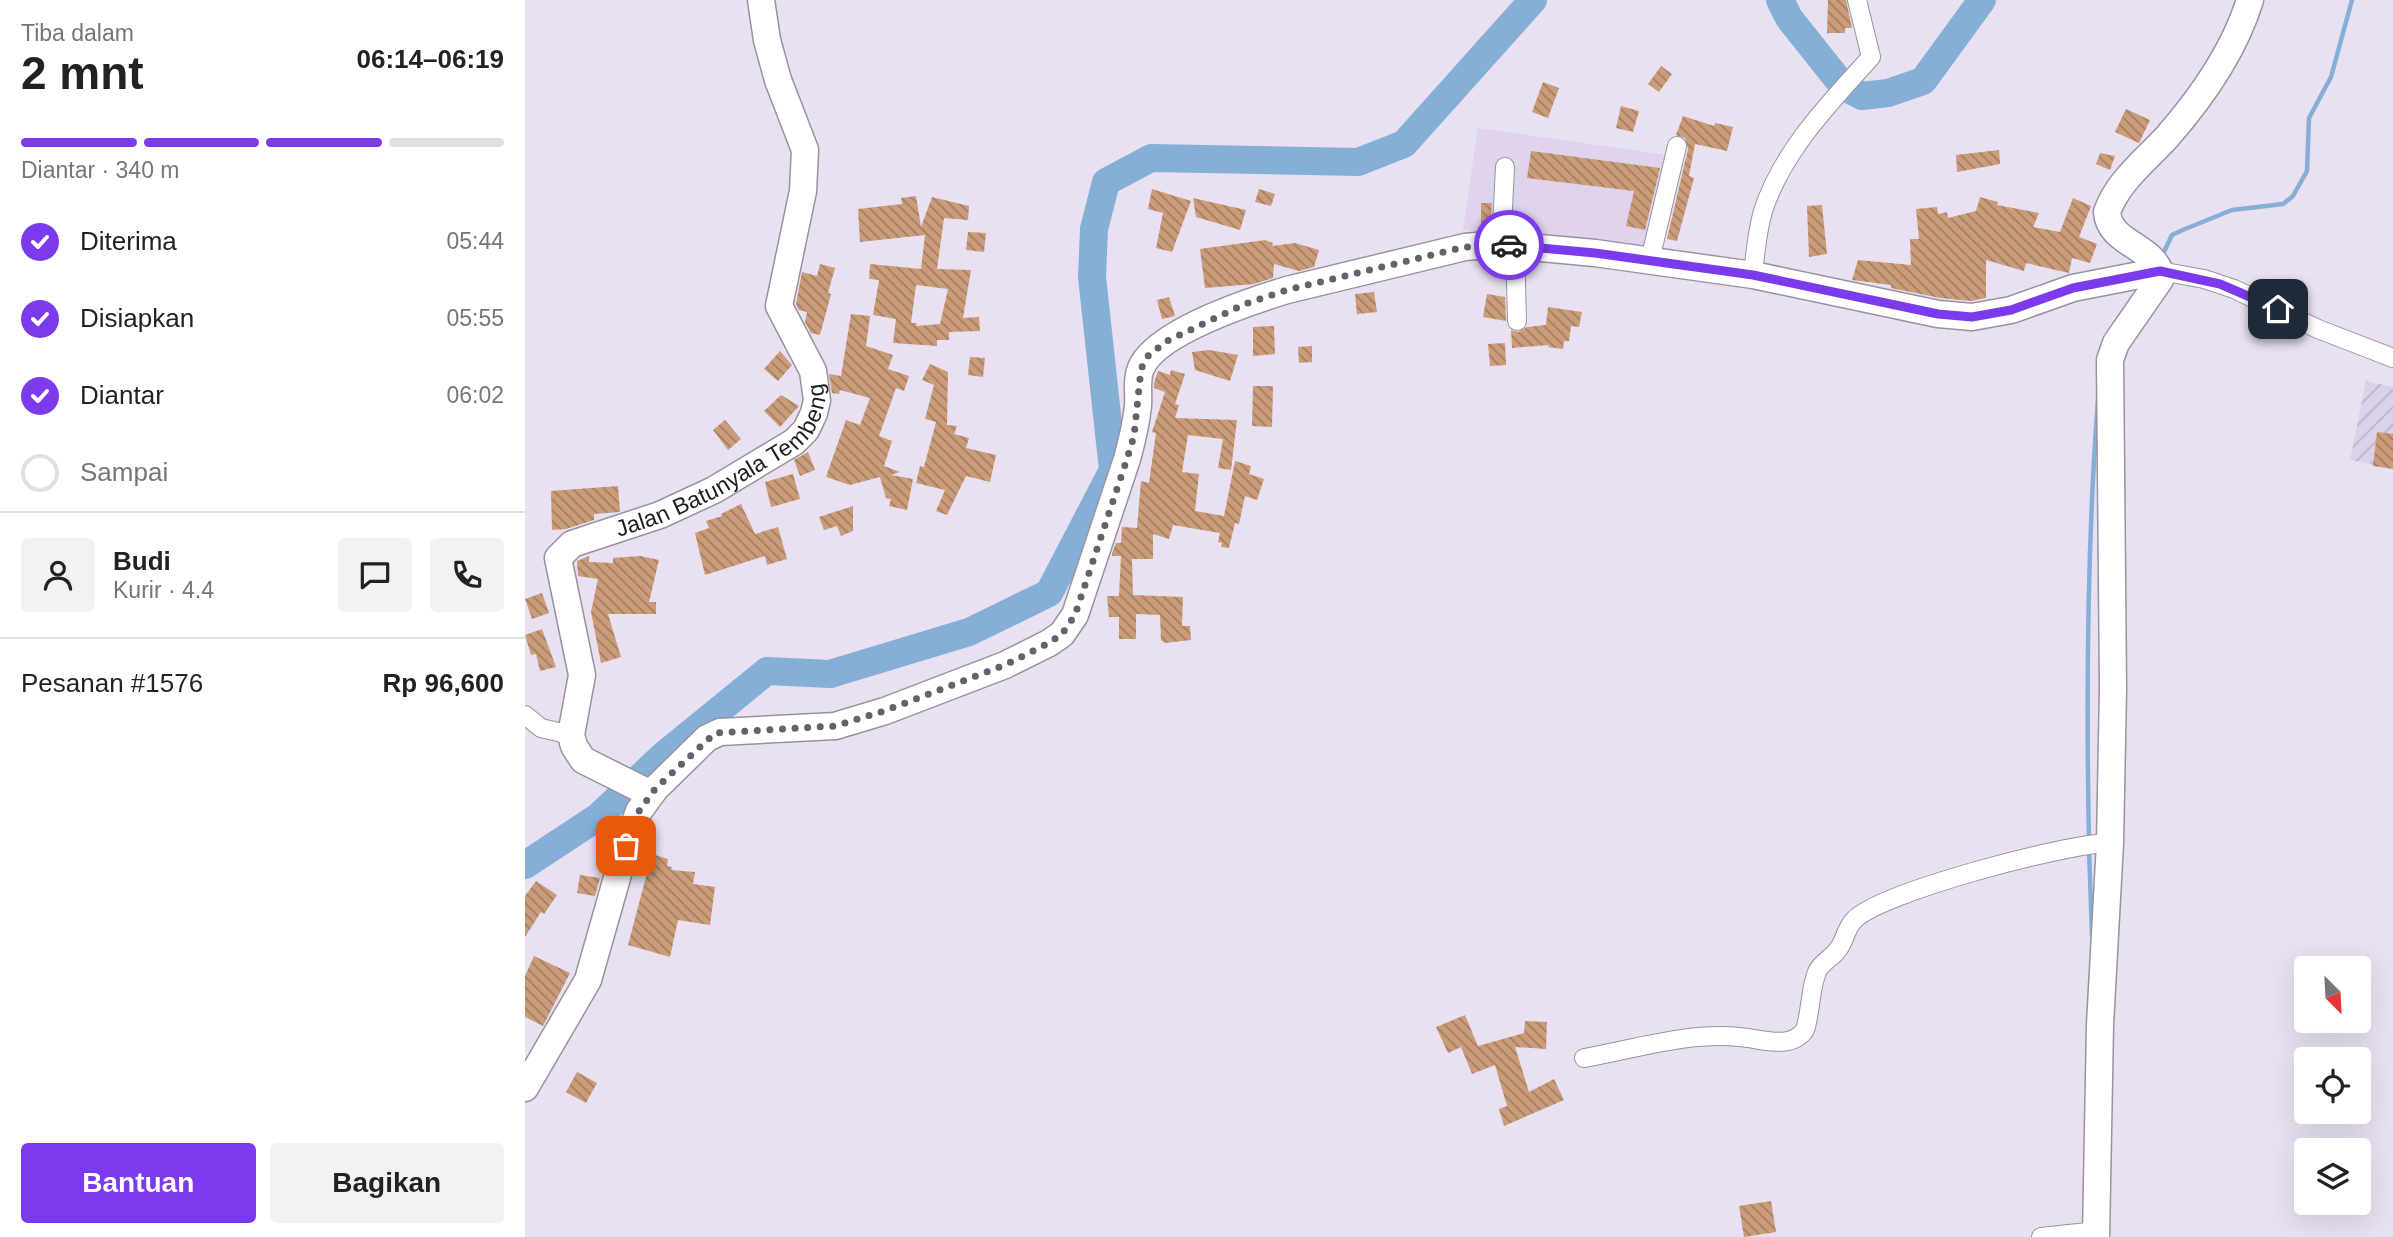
<!DOCTYPE html>
<html lang="id">
<head>
<meta charset="utf-8">
<style>
	:root { --surface:#fff; --page:#f2f2f2; --text:#222; --muted:#767676; --line:#e0e0e0; --accent:#7c3aed }
	body { margin:0; font-family:Helvetica,sans-serif; background:var(--page); color:var(--text); height:100vh; display:flex; flex-direction:column; font-size:26px; white-space:nowrap }
	* { box-sizing:border-box; margin:0 }
	p { font-size:23px; color:var(--muted) }
	.icon { flex:none; width:38px; height:38px; fill:none; stroke:currentColor; stroke-width:2; stroke-linecap:round; stroke-linejoin:round }
	.map { position:relative; flex:1; overflow:hidden }
	.panel { display:flex; flex-direction:column; background:var(--surface); width:525px }
	.panel>* { flex:none }
	.needle { width:46px; rotate:156deg }
	.tools { position:absolute; left:1769px; top:956px; display:grid; gap:14px }
	.tools a { display:grid; place-items:center; width:77px; height:77px; border-radius:7px; background:var(--surface); box-shadow:0 7px 28px #0002; font-size:35px }
	.pin { position:absolute; display:grid; place-items:center; width:60px; height:60px; color:#fff; margin:-30px; border-radius:14px; box-shadow:0 4px 10px #0006 }
	.courier { position:absolute; display:grid; place-items:center; width:70px; height:70px; margin:-35px; border:5px solid #7c3aed; border-radius:50%; background:#fff; color:#222; box-shadow:0 2px 9px #0007 }
	.headline em { font-style:normal; font-weight:600 }
	.headline div { display:flex; flex-direction:column-reverse }
	.headline { display:flex; align-items:center; justify-content:space-between; height:119px; padding:0 21px }
	h1 { font-size:46px; font-weight:600; line-height:52px }
	.bar { display:grid; grid-template-columns:repeat(4,1fr); gap:10px 7px; align-content:center; height:84px; padding:0 21px }
	.bar i { height:9px; border-radius:5px; background:var(--line) }
	.bar .selected { background:var(--accent) }
	.bar p { grid-column:span 4 }
	.line { display:flex; align-items:center; gap:18px; padding:0 21px; border-top:2px solid var(--line) }
	.line div { flex:1 }
	.round { display:grid; place-items:center; flex:none; width:74px; height:74px; border-radius:7px; background:var(--page) }
	ol { padding:0 21px; list-style:none }
	li { display:flex; align-items:center; gap:21px; height:77px }
	li p { margin-inline-start:auto }
	li .icon { padding:7px; border-radius:50%; background:var(--accent); color:#fff; stroke-width:4 }
	li:last-child { color:var(--muted) }
	li i { width:38px; height:38px; border:4px solid var(--line); border-radius:50% }
	.primary-button { display:flex; gap:14px; margin-top:auto; padding:14px 21px }
	.primary-button a { flex:1; height:80px; border-radius:7px; background:var(--accent); color:#fff; font-size:28px; font-weight:600; line-height:80px; text-align:center }
	.primary-button a+a { background:var(--page); color:var(--text) }
	main { display:flex; flex:1; min-height:0 }
	.map>svg:first-child { display:block }
	.industrial { fill:url(#industrial-furrows) }
	.built { fill:#dfd4eb }
	.lines { fill:none; stroke-linecap:round; stroke-linejoin:round }
	.stream { stroke:#85afd6; stroke-width:4.5 }
	.river { stroke:#85afd6; stroke-width:28 }
	.building { fill:url(#building-back-hatch); fill-rule:evenodd }
	.street-casing { stroke:#9891a0; stroke-width:20 }
	.secondary-casing { stroke:#9891a0; stroke-width:29 }
	.street { stroke:#fff; stroke-width:18 }
	.secondary { stroke:#fff; stroke-width:26 }
	.done { stroke:#65606a; stroke-width:7; stroke-dasharray:0 12.6 }
	.route { stroke:#7c3aed; stroke-width:9 }
	.labels { text-anchor:middle; dominant-baseline:central; stroke-width:6; stroke-linejoin:round; paint-order:stroke }
	.street-label { font-size:23px; fill:#1e1b21; stroke:#f6eeff }
</style>
</head>
<body>
<main>
<section class="panel">
<div class="headline"><div><h1>2 mnt</h1><p>Tiba dalam</p></div><em>06:14–06:19</em></div>
<div class="bar"><i class="selected"></i><i class="selected"></i><i class="selected"></i><i></i><p>Diantar · 340 m</p></div>
<ol>
<li><svg class="icon" aria-label="check" viewBox="0 0 24 24"><path d="M5 12l5 5 9-10"/></svg>Diterima<p>05:44</p></li>
<li><svg class="icon" aria-label="check" viewBox="0 0 24 24"><path d="M5 12l5 5 9-10"/></svg>Disiapkan<p>05:55</p></li>
<li><svg class="icon" aria-label="check" viewBox="0 0 24 24"><path d="M5 12l5 5 9-10"/></svg>Diantar<p>06:02</p></li>
<li><i></i>Sampai</li>
</ol>
<div class="line" style="height:126px"><a class="round"><svg class="icon" aria-label="person" viewBox="0 0 24 24"><circle cx="12" cy="8" r="4"/><path d="M4 21q1-7 8-7t8 7"/></svg></a><div><b>Budi</b><p>Kurir · 4.4</p></div><a class="round"><svg class="icon" aria-label="chat" viewBox="0 0 24 24"><path d="M4 5h16v11H9l-5 4z"/></svg></a><a class="round"><svg class="icon" aria-label="phone" viewBox="0 0 24 24"><path d="M5 4h4l2 5-3 2q2 4 5 5l2-3 5 2v4C11 20 4 13 5 4z"/></svg></a></div>
<div class="line" style="height:91px"><div>Pesanan #1576</div><b>Rp 96,600</b></div>
<div class="primary-button"><a>Bantuan</a><a>Bagikan</a></div>
</section>
<div class="map">
<svg width="1868" height="1237" viewBox="0 0 1868 1237">
	<defs>
		<pattern id="industrial-furrows" width="10" height="10" patternUnits="userSpaceOnUse" patternTransform="scale(1.75)"><rect width="10" height="10" fill="#dcd2e7"/><path d="M-1 1l2-2M0 10L10 0M9 11l2-2" fill="none" stroke="#bcb4c6"/></pattern>
		<pattern id="building-back-hatch" width="6" height="6" patternUnits="userSpaceOnUse" patternTransform="scale(1.75)"><rect width="6" height="6" fill="#cb9c79"/><path d="M-1 5l2 2M0 0l6 6M5-1l2 2" fill="none" stroke="#a47e63"/></pattern>
	</defs>
	<rect width="100%" height="100%" fill="#e9e1f1"/>
	<!-- industrial -->
	<path class="industrial" d="M1841,381l27,6v82l-43,-9z"/>
	<!-- built -->
	<path class="built" d="M953,128l189,27 -15,102 -189,-27z"/>
	<g class="lines">
		<!-- stream -->
		<g class="stream">
			<path d="M1637,256l10,-21 13,-6 47,-19 51,-6 10,-8 14,-25 2,-53 22,-41 21,-77"/>
			<path d="M1564,841c-3,-147 -2,-296 9,-442"/>
			<path d="M1564,850l3,85"/>
		</g>
		<!-- river -->
		<g class="river">
			<path d="M1255,0l9,18 54,68 19,10 26,-3 35,-12 59,-81"/>
			<path d="M0,865l73,-48 67,-63 102,-83 63,3 139,-42 80,-39 64,-123 -21,-193 2,-48 12,-47 45,-24 207,4 46,-18 129,-144"/>
		</g>
	</g>
	<!-- building -->
	<g class="building">
		<path d="M1303,0h18l6,28h-7v5h-18z"/>
		<path d="M1136,66l11,8 -13,18 -11,-8z"/>
		<path d="M1018,82l16,6 -11,30 -16,-6z"/>
		<path d="M1096,106l18,5 -6,21 -17,-4z"/>
		<path d="M1601,109l24,11 -11,23 -24,-11z"/>
		<path d="M1158,116l31,10 1,-3 18,4 -6,24 -32,-7 -6,32 5,2 -17,63 -10,-2 21,-90 -3,-11 -9,-3z"/>
		<path d="M1474,150l1,14 -43,8 -1,-17z"/>
		<path d="M1006,151l129,17 -15,62 -19,-4 8,-35 -107,-13z"/>
		<path d="M1575,153l15,3 -5,14 -14,-6z"/>
		<path d="M627,189l39,12 -19,51 -16,-4 7,-35 -15,-4z"/>
		<path d="M734,189l16,5 -4,12 -16,-4z"/>
		<path d="M391,196l5,31 11,-30 37,9 -1,14 -24,-2 -7,51 34,1 -8,48 16,-1 1,14 -31,1v8h-12v6l-44,-3 3,-24 -23,-4 6,-35 -10,-1 1,-15 51,5 4,-34 -65,7 -2,-33 44,-5 -1,-6zM391,285l32,4 -8,35 -24,2 1,-3h-6z"/>
		<path d="M1455,197l18,5 -1,3 42,8 -6,14 27,5 13,-34 18,8 -12,31 18,7 -7,19 -18,-5 -3,15 -43,-10 -2,8 -38,-11v38l-15,3 -31,-3 -49,-10v-3l-39,-5 6,-20 53,5 -1,-26h9l-3,-30 21,-2 1,7 9,-2 1,6 28,-7z"/>
		<path d="M668,198l53,12 -6,20 -44,-13z"/>
		<path d="M956,203h11l-2,26h-9z"/>
		<path d="M1297,205l5,49 -18,3 -2,-51z"/>
		<path d="M443,232l18,1 -2,19 -18,-2z"/>
		<path d="M740,240l8,3 -1,3 23,-3 24,7 -5,17 -15,4 -25,-7 -1,14 -19,6 -49,4 -5,-39z"/>
		<path d="M295,264l15,4 -7,25 3,1 -11,41 -9,-2 -6,-11 2,-10 -8,-2 -3,-6 6,-32 15,4z"/>
		<path d="M849,292l3,20 -20,2 -2,-20z"/>
		<path d="M962,294l18,3 1,24 -23,-4z"/>
		<path d="M644,297l6,19 -13,3 -5,-19z"/>
		<path d="M1023,307l34,5 -3,15 -8,-1 -2,15h-5l-1,8 -15,-2 1,-2 -37,3 -1,-18 7,2 9,-5 19,-2z"/>
		<path d="M326,314l19,2 -4,30 27,9 -5,14 21,7 -5,15 -8,-3 -17,48 13,5 -8,25 16,6 -9,3 22,4 -6,31 -18,-4 2,-7 -5,-1 -6,-21 -30,8 -24,-8 20,-57 14,5 10,-27 -30,-8 -1,4 -7,-1 -3,-19 12,2z"/>
		<path d="M749,326l1,28 -22,2v-29z"/>
		<path d="M980,343l1,22 -16,1 -2,-22z"/>
		<path d="M787,346v16l-13,1 -1,-16z"/>
		<path d="M684,350l29,5 -8,26 -35,-11 -3,-18z"/>
		<path d="M255,351l12,14 -14,16 -14,-12z"/>
		<path d="M445,357l15,1 -2,19 -15,-2z"/>
		<path d="M405,364l18,8 -1,53 10,1 -3,8 15,4 -3,10 30,7 -6,27 -24,-6 -19,39 -11,-4 9,-21 -29,-7 4,-17 4,1 12,-45 -11,-3 9,-34 -12,-5z"/>
		<path d="M646,370l14,4 -10,30 4,1 -4,13 62,2 -6,50 -13,-2 5,-29 -35,-4 -6,37 17,2 -4,37 29,5 11,-55 16,5 -2,8 15,5 -7,21 -12,-4 -6,28 -4,-1 -6,25 -8,-1 1,-4 -4,-1 2,-9 -47,-8 -4,14 -16,-5v25h-21l1,36 50,2 -1,29h8l1,14 -26,3 -4,-3 -1,-25 -24,-1v25h-17v-22h-10l-2,-21h12l2,-40h-9v-3l4,-10h5l1,-16 15,1 4,-47 8,2 7,-50 -4,-1 13,-40 -11,-4v-5l4,-12 12,4z"/>
		<path d="M728,386h20l-1,41 -20,-1z"/>
		<path d="M256,395l18,11 -19,21 -16,-16z"/>
		<path d="M200,420l16,19 -13,11 -15,-20z"/>
		<path d="M1852,432l16,2v35l-20,-3z"/>
		<path d="M283,452l7,18 -15,6 -6,-16z"/>
		<path d="M268,474l7,25 -29,8 -6,-25z"/>
		<path d="M93,486l2,26 -26,2v6l-28,9 -14,1 -1,-39z"/>
		<path d="M216,504l14,30 23,-7 9,32 -20,6 -2,-9 -60,19 -10,-42 14,-5 -3,-7 16,-5 -1,-2z"/>
		<path d="M328,506v25l-12,5 -4,-10 -13,4 -5,-13z"/>
		<path d="M64,556v6l24,1v-5l27,-2 19,4 -10,42h7v12h-48l13,43 -20,6 -10,-51 7,-33 -20,-3 -1,-15z"/>
		<path d="M17,593l7,20 -17,6 -7,-20z"/>
		<path d="M17,629l14,38 -16,4 -4,-17 -5,1 -6,-20z"/>
		<path d="M127,854l16,5 -1,7 5,1 -1,3 24,2 -2,12 22,3 -5,38 -32,-5 -8,37 -42,-12z"/>
		<path d="M55,875l20,3 -5,18 -18,-3z"/>
		<path d="M11,881l21,14 -13,19 -3,-2 -16,25v-41z"/>
		<path d="M9,956l36,17 -27,53 -18,-9v-41z"/>
		<path d="M940,1015l13,31 46,-13 1,-12 22,1 -1,27 -31,-2 14,45 25,-13 10,21 -60,26 -5,-17 8,-3 -12,-41 -23,9 -11,-27 -13,6 -12,-26z"/>
		<path d="M52,1072l20,11 -11,20 -20,-11z"/>
		<path d="M1246,1201l5,31 -32,5 -5,-31z"/>
	</g>
	<g class="lines">
		<defs>
			<g id="street">
				<path d="M972,244l5,-16 3,-61"/>
				<path d="M990,246l2,75"/>
				<path d="M1125,260l27,-114"/>
				<path d="M1635,271l44,8 30,10 84,40 75,29"/>
				<path d="M1228,275c2,-21 4,-43 10,-64 20,-61 66,-107 108,-154l-14,-57"/>
				<path d="M0,715l16,13 30,7"/>
				<path d="M1059,1058c50,-9 104,-26 155,-21 21,1 51,14 66,-7 6,-19 5,-41 12,-58 5,-11 16,-14 22,-24 6,-8 7,-20 15,-28 27,-28 214,-77 256,-77"/>
				<path d="M1516,1237l56,-6"/>
			</g>
			<g id="secondary">
				<path id="s1" d="M126,794l-68,-34 -9,-14 -3,-11 11,-60 -24,-117 14,-14 88,-29 54,-25 80,-48 12,-12 8,-17 3,-13 -4,-29 -34,-65 24,-115 2,-41 -27,-70 -11,-40 -6,-40"/>
				<path d="M0,1088l63,-108 38,-134 13,-35 16,-22 52,-51 13,-6 115,-6 50,-15 120,-46 44,-22 13,-9 13,-19 52,-156c5,-18 9,-35 11,-53 1,-13 -2,-27 3,-38 15,-36 110,-67 146,-78l178,-43 32,-3 98,9 158,22 185,39 34,3 39,-7 62,-22 87,-17"/>
				<path d="M1571,1237l4,-212 10,-182 3,-155 -3,-328 6,-17 45,-65c-3,-32 -52,-33 -54,-66 11,-31 38,-51 60,-75 35,-40 67,-85 83,-137"/>
			</g>
		</defs>
		<!-- street casing -->
		<use href="#street" class="street-casing"/>
		<!-- secondary casing -->
		<use href="#secondary" class="secondary-casing"/>
		<!-- street -->
		<use href="#street" class="street"/>
		<!-- secondary -->
		<use href="#secondary" class="secondary"/>
	</g>
	<g class="lines">
		<!-- done -->
		<path class="done" d="M101,846l13,-35 16,-22 60,-56 120,-7 49,-15 121,-46 44,-22 13,-9 13,-19 52,-156 7,-23 7,-67 7,-13 19,-15 78,-37 42,-14 178,-43 44,-2"/>
		<!-- route -->
		<path class="route" d="M984,245l86,8 158,22 185,39 34,3 39,-7 62,-22 87,-17 60,13 58,25"/>
	</g>
	<g class="labels">
		<!-- street labels -->
		<g class="street-label">
			<text stroke="none"><textPath href="#s1" startOffset="483">Jalan Batunyala Tembeng</textPath></text>
		</g>
	</g>
</svg>
<div class="tools">
<a><svg class="needle" viewBox="-14 -14 28 28"><path d="M0-13l5 13h-10z" fill="#e53935"/><path d="M0 13l5-13h-10z" fill="#767676"/></svg></a>
<a><svg class="icon" aria-label="locate" viewBox="0 0 24 24"><circle cx="12" cy="12" r="6"/><path d="M12 2v4M12 18v4M2 12h4M18 12h4"/></svg></a>
<a><svg class="icon" aria-label="layers" viewBox="0 0 24 24"><path d="M12 4l9 5-9 5-9-5zM3 14l9 5 9-5"/></svg></a>
</div>
<div class="pin" style="left:101px;top:846px;background:#ea580c"><svg class="icon" aria-label="bag" viewBox="0 0 24 24"><path d="M5 8h14l-1 12H6zM9 8a3 3 0 0 1 6 0"/></svg></div>
<div class="pin" style="left:1753px;top:309px;background:#1f2937"><svg class="icon" aria-label="home" viewBox="0 0 24 24"><path d="M3 11l9-7 9 7M6 9v11h12V9"/></svg></div>
<div class="courier" style="left:984px;top:245px"><svg class="icon" aria-label="car" viewBox="0 0 24 24"><path d="M5 17H2v-5l4-1 3-4h7l3 4 3 1v5h-3M9 17h6M6 11h13"/><circle cx="7" cy="17" r="2"/><circle cx="17" cy="17" r="2"/></svg></div>
</div>
</main>
</body>
</html>
